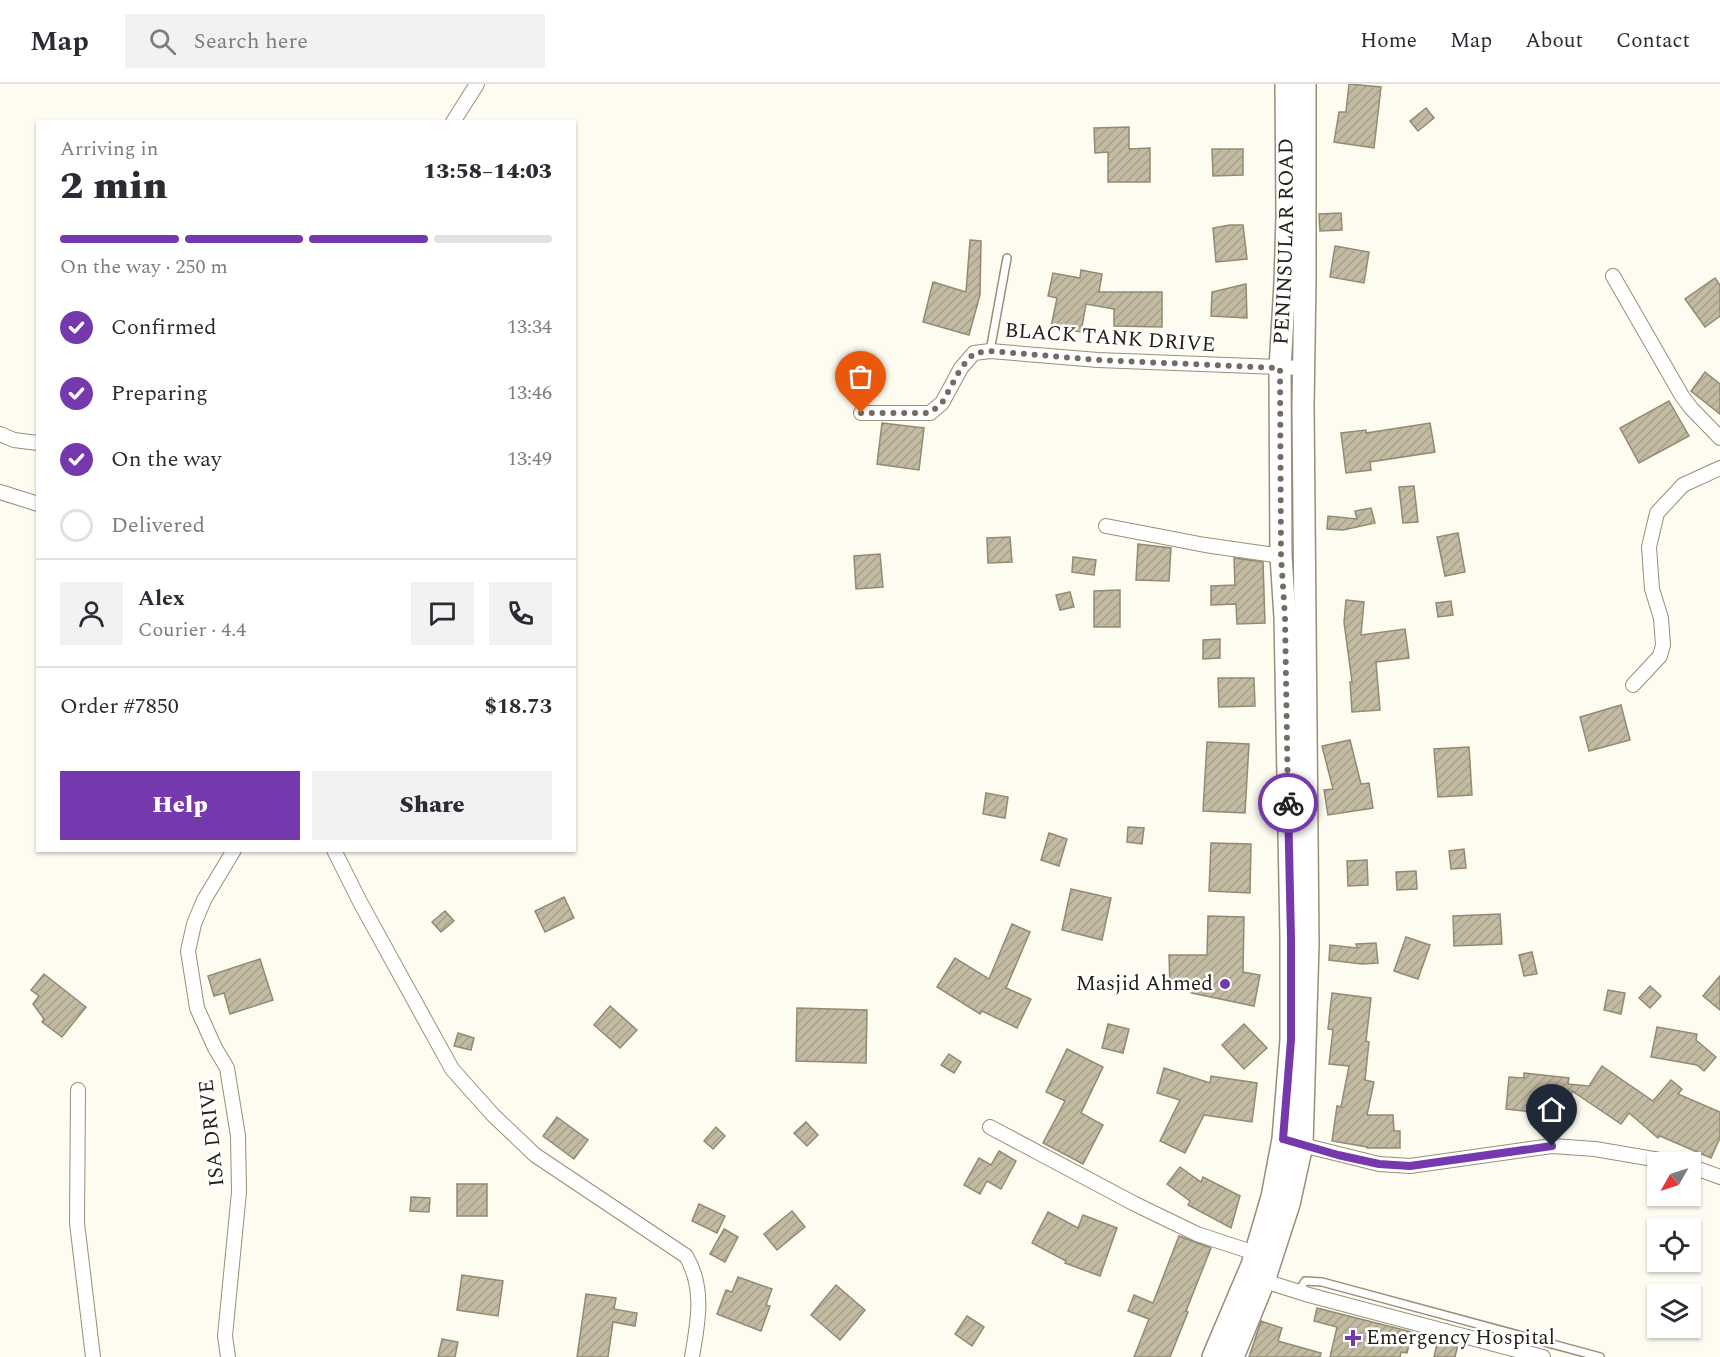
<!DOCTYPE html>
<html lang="en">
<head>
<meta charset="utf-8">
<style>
	:root { --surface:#fff; --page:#f2f2f3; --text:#2b2b33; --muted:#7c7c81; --line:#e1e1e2; --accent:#7538ad }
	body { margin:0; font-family:Spectral,serif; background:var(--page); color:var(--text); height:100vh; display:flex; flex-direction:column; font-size:22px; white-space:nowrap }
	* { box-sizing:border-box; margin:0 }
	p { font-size:20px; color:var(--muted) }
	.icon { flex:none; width:33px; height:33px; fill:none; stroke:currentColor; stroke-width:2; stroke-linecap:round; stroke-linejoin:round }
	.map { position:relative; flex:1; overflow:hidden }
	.side { position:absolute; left:36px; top:36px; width:540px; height:732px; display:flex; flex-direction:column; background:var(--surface); border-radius:0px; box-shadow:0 2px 4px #0004 }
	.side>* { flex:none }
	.needle { width:39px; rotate:231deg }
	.controls { position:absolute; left:1647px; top:1068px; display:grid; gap:12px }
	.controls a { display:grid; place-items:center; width:54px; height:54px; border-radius:0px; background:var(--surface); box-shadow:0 2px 4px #0004; font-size:30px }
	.pin { position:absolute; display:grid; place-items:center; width:51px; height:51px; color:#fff; margin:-62px -26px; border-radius:50% 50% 50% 0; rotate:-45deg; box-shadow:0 0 6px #0007 }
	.pin .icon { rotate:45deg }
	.courier { position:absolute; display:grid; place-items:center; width:60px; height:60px; margin:-30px; border:4px solid #7538ad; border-radius:50%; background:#fff; color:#222; box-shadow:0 2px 8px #0007 }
	.head em { font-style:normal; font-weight:800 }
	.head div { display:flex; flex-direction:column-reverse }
	.head { display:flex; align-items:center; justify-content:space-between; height:102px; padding:0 24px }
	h1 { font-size:39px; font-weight:800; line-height:45px }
	.bar { display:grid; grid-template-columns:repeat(4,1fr); gap:9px 6px; align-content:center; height:72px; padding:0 24px }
	.bar i { height:8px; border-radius:4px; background:var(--line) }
	.bar .selected { background:var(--accent) }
	.bar p { grid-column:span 4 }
	.line { display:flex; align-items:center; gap:15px; padding:0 24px; border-top:2px solid var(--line) }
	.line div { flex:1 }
	.round { display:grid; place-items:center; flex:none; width:63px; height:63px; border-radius:0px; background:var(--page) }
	ol { padding:0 24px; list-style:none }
	li { display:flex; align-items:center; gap:18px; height:66px }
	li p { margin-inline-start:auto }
	li .icon { padding:6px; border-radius:50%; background:var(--accent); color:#fff; stroke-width:4 }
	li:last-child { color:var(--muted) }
	li i { width:33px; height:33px; border:3px solid var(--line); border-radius:50% }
	.action { display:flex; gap:12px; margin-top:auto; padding:12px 24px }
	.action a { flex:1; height:69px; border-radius:0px; background:var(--accent); color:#fff; font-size:24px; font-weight:800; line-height:69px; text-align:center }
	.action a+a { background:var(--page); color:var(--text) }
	header { display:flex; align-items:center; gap:36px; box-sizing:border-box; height:84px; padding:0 30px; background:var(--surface); border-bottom:2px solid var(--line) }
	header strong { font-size:28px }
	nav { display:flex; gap:33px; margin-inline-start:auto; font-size:21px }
	.search { width:420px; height:54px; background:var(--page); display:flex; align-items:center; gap:15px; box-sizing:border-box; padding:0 21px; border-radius:0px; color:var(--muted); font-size:22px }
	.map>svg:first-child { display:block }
	.building { fill:url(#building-hatch); stroke:#928a73; stroke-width:1.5 }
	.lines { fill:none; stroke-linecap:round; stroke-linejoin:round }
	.lane-casing { stroke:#988f78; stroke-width:10 }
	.street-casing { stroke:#988f78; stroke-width:16 }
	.primary-casing { stroke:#988f78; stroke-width:24 }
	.lane { stroke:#fff; stroke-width:7 }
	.street { stroke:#fff; stroke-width:14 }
	.primary { stroke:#fff; stroke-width:21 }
	.done { stroke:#716d64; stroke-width:6; stroke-dasharray:0 10.8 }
	.route { stroke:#7538ad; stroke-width:8 }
	.poi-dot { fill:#7538ad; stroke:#fff; stroke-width:2 }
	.labels { text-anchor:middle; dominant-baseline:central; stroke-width:5; stroke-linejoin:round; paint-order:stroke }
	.street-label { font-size:21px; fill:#252118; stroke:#fff }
	.poi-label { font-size:21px; fill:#252118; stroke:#fff; text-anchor:end }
</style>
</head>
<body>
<header>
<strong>Map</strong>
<div class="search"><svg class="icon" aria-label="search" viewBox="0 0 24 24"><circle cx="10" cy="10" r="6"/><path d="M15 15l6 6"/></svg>Search here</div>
<nav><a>Home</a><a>Map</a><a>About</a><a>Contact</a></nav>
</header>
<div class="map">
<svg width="1720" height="1273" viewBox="0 0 1720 1273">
	<defs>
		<pattern id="building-hatch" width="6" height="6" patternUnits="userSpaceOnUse" patternTransform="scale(1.5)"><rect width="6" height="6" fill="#c3baa2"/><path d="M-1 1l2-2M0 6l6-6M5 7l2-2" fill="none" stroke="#a7a08b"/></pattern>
	</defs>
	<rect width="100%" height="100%" fill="#fefbf1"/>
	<!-- building -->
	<g class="building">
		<path d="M1349,0l32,3 -7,61 -40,-6 5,-30h7z"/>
		<path d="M1426,24l8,10 -16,13 -8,-10z"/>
		<path d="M1129,43v22l21,-1v34h-42v-30l-13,1 -1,-25z"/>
		<path d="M1212,65h31v26l-30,1z"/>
		<path d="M1341,129l1,17 -22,1 -1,-17z"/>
		<path d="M1230,141h13l4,34 -31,3 -3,-34z"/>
		<path d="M970,156l11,1 -1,54 -11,40 -46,-13 10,-40 33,10z"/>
		<path d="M1335,162l34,6 -5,31 -34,-6z"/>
		<path d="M1081,186l21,4 -3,18h63v35l-48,-1v-17l-28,-5 -5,28 -30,-5 6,-29 -9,-2 5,-23 27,5z"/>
		<path d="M1715,194l5,7v31l-15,11 -20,-28z"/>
		<path d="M1246,200l1,34 -36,-2 1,-24z"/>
		<path d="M1705,288l15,12v30l-29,-23z"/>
		<path d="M1669,317l20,35 -50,27 -19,-35z"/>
		<path d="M882,339l42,5 -5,42 -42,-6z"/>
		<path d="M1430,339l5,29 -65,10 1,8 -25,3 -5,-40 25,-3v3z"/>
		<path d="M1414,402l4,36 -15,1 -4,-36z"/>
		<path d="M1371,424l4,15 -32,7 -16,-1 1,-13 29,3 -2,-8z"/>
		<path d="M1458,449l7,39 -20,4 -8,-39z"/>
		<path d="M1010,453l2,25 -24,1 -1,-25z"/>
		<path d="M1138,460l33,4 -2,33 -33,-1z"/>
		<path d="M880,470l3,33 -27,2 -2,-33z"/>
		<path d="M1073,473l23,3 -2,15 -22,-3z"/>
		<path d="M1234,474l29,4 2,61 -28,1 -1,-20 -25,1v-19l24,-1z"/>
		<path d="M1120,506v37h-26v-36z"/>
		<path d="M1070,508l4,15 -14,3 -4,-15z"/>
		<path d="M1346,516l18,2 -3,33 44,-6 4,29 -33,4 4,48 -28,2 -2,-30h2l-8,-60z"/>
		<path d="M1451,517l2,14 -15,2 -2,-14z"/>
		<path d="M1220,555v19l-17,1v-19z"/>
		<path d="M1218,594h36l1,28 -36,1z"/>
		<path d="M1621,621l9,35 -41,11 -9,-34z"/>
		<path d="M1350,656l11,44 8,-1 4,25 -45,7 -4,-25 9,-1 -11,-43z"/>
		<path d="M1207,658l42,2 -4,69 -42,-2z"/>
		<path d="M1469,663l3,48 -34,2 -4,-48z"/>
		<path d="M986,709l22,4 -3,21 -22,-4z"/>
		<path d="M1128,743l16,1 -2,16 -15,-2z"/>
		<path d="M1049,749l18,6 -8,27 -18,-6z"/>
		<path d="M1211,759l40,1 -1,49 -41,-2z"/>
		<path d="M1464,765l2,19 -15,1 -2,-18z"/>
		<path d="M1367,776l1,25 -20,1 -1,-25z"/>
		<path d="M1416,787l1,18 -20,1 -1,-18z"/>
		<path d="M1071,805l40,9 -9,42 -40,-10z"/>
		<path d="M564,813l10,21 -29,14 -10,-21z"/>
		<path d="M445,827l9,10 -13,11 -9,-10z"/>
		<path d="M1500,830l2,30 -48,2 -1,-30z"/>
		<path d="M1208,832l36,1 -1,55 17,3 -6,31 -63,-13 1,-6h-22l-1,-32h38z"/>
		<path d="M1012,840l18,8 -24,56 25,11 -14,29 -35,-17 -2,3 -43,-27 18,-29 34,21z"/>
		<path d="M1406,853l24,8 -12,34 -24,-8z"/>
		<path d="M1376,859l2,20 -16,1 -33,-4 1,-15 27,3 -1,-4z"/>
		<path d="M1532,868l5,22 -13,2 -5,-21z"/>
		<path d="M260,875l13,41 -43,14 -6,-21 -10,3 -6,-20z"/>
		<path d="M44,890l42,33 -24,30 -20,-15 2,-3 -11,-15 6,-8 -8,-6z"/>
		<path d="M1720,892v34l-17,-14z"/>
		<path d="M1650,902l11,10 -11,12 -11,-10z"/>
		<path d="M1608,906l17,3 -4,21 -17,-4z"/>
		<path d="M1332,909l39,5 -5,43 3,1 -4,38 9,2 -7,33h26l1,16h6v17h-33v-1l-35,-6 5,-35 4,1 8,-41 -20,-2 4,-34 -5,-1z"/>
		<path d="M610,922l27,24 -17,18 -26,-23z"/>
		<path d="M797,924l70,2 -1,53 -70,-2z"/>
		<path d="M1108,940l21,5 -6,24 -21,-5z"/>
		<path d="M1244,940l23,24 -23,21 -22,-24z"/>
		<path d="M1657,943l40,7 -1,6 20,17 -12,14 -7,-6 -46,-8z"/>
		<path d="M458,949l16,5 -3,12 -17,-4z"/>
		<path d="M1067,965l36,18 -22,46 22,12 -20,39 -40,-21 22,-42 -19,-9z"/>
		<path d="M949,970l12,8 -7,11 -13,-8z"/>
		<path d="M1602,982l51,35 18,-21 11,9 -4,5 42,18v26l-9,20 -51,-22 -2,2 -29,-25 -8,11 -49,-33 -3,25 -14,-2v4l-21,-2v-4l-28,-3 3,-32 15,1v-5l45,5 -1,6 21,2z"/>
		<path d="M1164,984l46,15 1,-7 46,7 -5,39 -48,-7 -19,38 -25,-12 20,-41 -23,-7z"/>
		<path d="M557,1033l31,23 -14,19 -31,-23z"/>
		<path d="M806,1038l12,13 -11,11 -13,-13z"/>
		<path d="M716,1043l9,9 -12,13 -9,-8z"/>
		<path d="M999,1067l17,10 -15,28 -14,-8 -7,13 -16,-9 15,-27 12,7z"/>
		<path d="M1180,1083l21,15 2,-5 37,19 -9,32 -43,-23 2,-4 -23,-17z"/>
		<rect x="457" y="1100" width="30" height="32"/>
		<path d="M411,1113l19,1 -1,14 -19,-1z"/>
		<path d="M699,1120l26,12 -8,17 -25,-12z"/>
		<path d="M792,1127l13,16 -28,23 -13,-16z"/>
		<path d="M1048,1128l30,16 5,-13 34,13 -17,48 -35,-13 1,-2 -34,-18z"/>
		<path d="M724,1145l14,8 -13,25 -15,-8z"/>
		<path d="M1179,1152l32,12 -25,63 2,1 -18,45h-36l15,-38 -21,-8 6,-16 19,8z"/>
		<path d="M462,1191l41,6 -5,35 -41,-6z"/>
		<path d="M738,1193l34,12 -6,16 4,1 -9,25 -44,-17 9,-24 6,2z"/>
		<path d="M836,1201l29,25 -25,30 -29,-25z"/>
		<path d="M586,1210l30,4 -2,11 23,4 -2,13 -22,-4 -5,35h-31z"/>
		<path d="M1317,1224l95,24 -5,21 -6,-1 -1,5h-70l7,-30 -23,-6z"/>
		<path d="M967,1232l17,11 -12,19 -17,-12z"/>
		<path d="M1261,1237l21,7 -4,13 43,12 -1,4h-71z"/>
		<path d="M442,1255l16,3 -3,15h-17z"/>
		<path d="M1438,1255l20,5 -3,13h-21z"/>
	</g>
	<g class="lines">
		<defs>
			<g id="lane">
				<path d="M990,267l17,-93"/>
				<path d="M1299,1207l6,-10 17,1 278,75"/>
			</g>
			<g id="street">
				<path d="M453,38l24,-38"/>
				<path d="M1613,192l69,120 9,12 29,30"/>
				<path d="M861,329h69l12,-10 19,-35 13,-15 16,-2 108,9 205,8"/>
				<path d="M0,350l14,6 24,3"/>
				<path d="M0,408l38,12"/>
				<path d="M1106,442l99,19 76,11"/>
				<path d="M1633,601l27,-29 3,-11 -2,-27 -9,-29 -3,-42 8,-34 26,-28 37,-17"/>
				<path d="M334,766l26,52 92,167 41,46 42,40 151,101c19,32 12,66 6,101"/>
				<path d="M78,1006l-1,133 16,134"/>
				<path d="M990,1043l145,77 62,30 58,19"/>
				<path d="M1294,1059l85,21 31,2 142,-20 43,3 76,13"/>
				<path d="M1690,1082l30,11"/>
				<path d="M1258,1195l51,16 234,62"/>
				<path d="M228,1273l-3,-21 14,-144 -1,-56 -11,-68 -12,-20 -18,-40 -9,-57 6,-27 10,-24 30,-50"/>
			</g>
			<g id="primary">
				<path id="s1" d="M1213,1273l39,-92 20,-68 11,-58 8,-99v-101l-6,-322 -4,-61 -1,-188 5,-85 2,-66 -1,-133"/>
				<path d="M1233,1273l31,-76 25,-77 13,-59 6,-200 -5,-539 2,-126v-196"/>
			</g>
		</defs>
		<!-- lane casing -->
		<use href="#lane" class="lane-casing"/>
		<!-- street casing -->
		<use href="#street" class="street-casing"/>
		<!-- primary casing -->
		<use href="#primary" class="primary-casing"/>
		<!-- lane -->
		<use href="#lane" class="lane"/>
		<!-- street -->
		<use href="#street" class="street"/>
		<!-- primary -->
		<use href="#primary" class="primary"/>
	</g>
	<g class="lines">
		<!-- done -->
		<path class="done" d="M861,329h69l12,-10 19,-35 13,-15 16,-2 108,9 182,8 1,188 4,61 3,186"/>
		<!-- route -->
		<path class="route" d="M1288,719l3,136v101l-8,99 55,16 41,9 31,2 142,-20"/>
	</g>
	<!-- markers -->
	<g class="poi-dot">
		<circle cx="1225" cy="900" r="6"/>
		<path d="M1350 1245h6v6h6v6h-6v6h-6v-6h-6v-6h6z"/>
	</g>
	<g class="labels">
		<!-- street labels -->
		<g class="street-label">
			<text stroke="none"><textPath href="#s1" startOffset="1128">PENINSULAR ROAD</textPath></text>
			<text transform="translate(1110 254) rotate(4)">BLACK TANK DRIVE</text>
			<text transform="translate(212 1049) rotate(-96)">ISA DRIVE</text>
		</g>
		<!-- poi labels -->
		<g class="poi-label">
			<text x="1213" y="900">Masjid Ahmed</text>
			<text x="1366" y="1254" text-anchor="start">Emergency Hospital</text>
		</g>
	</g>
</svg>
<div class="controls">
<a><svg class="needle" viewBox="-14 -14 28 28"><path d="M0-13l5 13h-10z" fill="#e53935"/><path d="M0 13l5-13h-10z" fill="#7c7c81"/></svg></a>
<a><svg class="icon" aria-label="locate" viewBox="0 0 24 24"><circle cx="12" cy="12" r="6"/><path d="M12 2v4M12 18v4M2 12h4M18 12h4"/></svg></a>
<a><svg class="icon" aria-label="layers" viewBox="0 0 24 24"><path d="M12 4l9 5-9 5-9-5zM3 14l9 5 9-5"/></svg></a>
</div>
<div class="pin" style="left:861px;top:329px;background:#ea580c"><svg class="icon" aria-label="bag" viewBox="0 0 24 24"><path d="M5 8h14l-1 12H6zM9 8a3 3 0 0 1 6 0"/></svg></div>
<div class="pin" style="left:1552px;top:1062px;background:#1f2937"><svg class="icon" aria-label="home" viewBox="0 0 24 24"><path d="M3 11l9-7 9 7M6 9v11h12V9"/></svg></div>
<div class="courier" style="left:1288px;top:719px"><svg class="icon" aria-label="bike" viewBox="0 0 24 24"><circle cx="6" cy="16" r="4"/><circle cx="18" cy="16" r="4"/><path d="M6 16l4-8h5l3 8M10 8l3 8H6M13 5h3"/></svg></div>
<section class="side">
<div class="head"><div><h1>2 min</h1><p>Arriving in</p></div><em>13:58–14:03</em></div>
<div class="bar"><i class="selected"></i><i class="selected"></i><i class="selected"></i><i></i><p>On the way · 250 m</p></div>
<ol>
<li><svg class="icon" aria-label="check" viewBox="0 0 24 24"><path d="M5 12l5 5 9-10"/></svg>Confirmed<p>13:34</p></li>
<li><svg class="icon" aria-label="check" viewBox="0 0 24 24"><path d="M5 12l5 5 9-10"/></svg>Preparing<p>13:46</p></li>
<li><svg class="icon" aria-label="check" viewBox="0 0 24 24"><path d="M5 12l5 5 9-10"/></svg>On the way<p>13:49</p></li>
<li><i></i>Delivered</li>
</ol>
<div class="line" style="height:108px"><a class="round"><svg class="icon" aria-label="person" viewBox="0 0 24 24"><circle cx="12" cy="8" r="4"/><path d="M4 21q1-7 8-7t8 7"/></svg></a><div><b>Alex</b><p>Courier · 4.4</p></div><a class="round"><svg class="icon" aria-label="chat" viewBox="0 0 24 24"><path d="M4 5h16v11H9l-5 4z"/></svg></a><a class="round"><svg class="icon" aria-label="phone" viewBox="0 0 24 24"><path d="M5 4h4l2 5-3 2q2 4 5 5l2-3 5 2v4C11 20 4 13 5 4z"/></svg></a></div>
<div class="line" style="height:78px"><div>Order #7850</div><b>$18.73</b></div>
<div class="action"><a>Help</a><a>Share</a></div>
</section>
</div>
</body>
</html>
